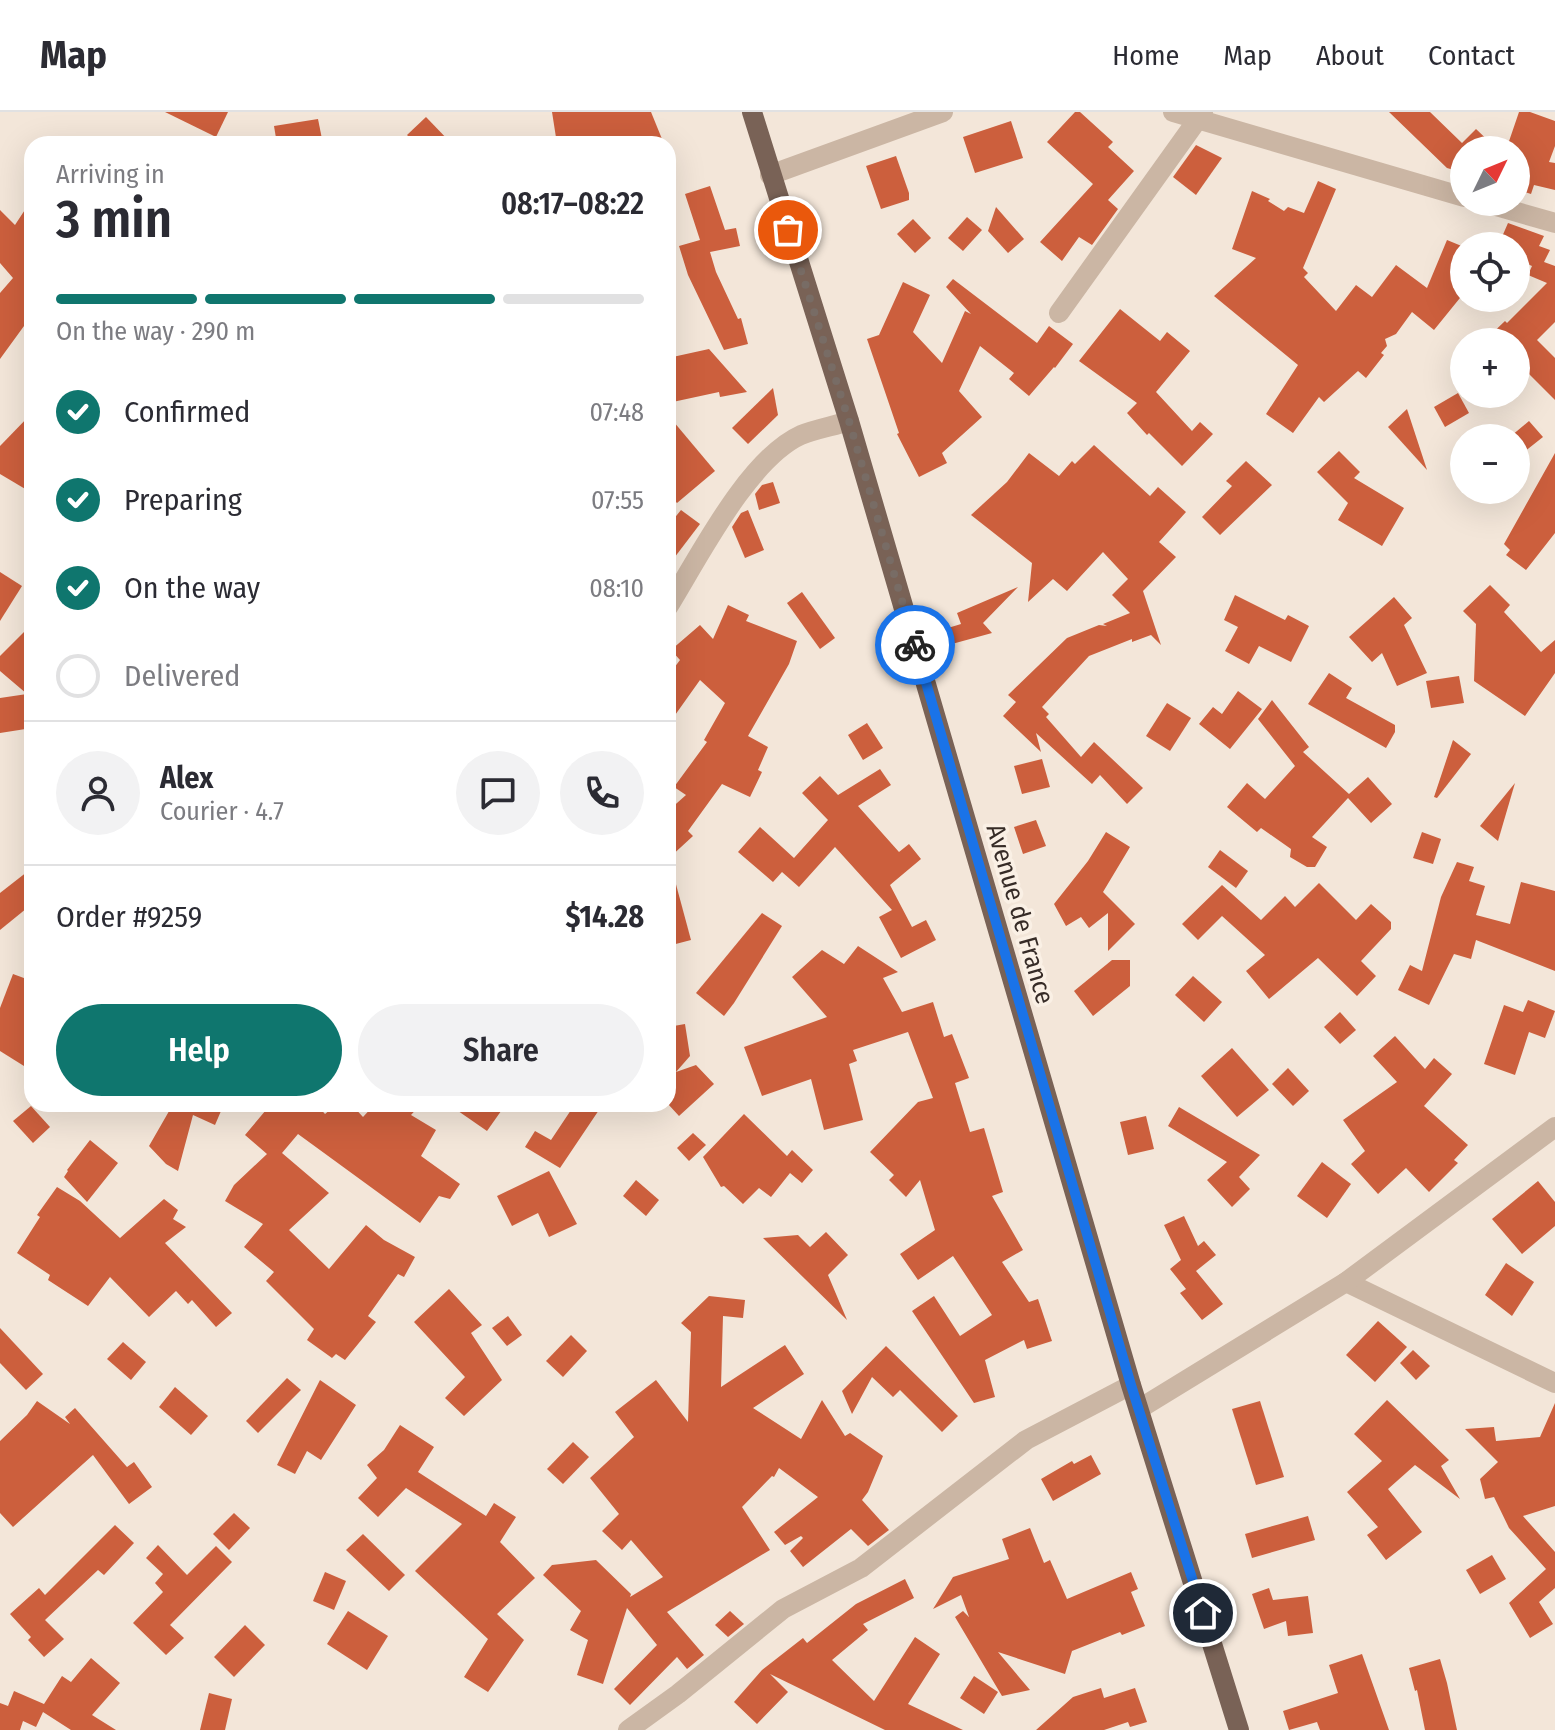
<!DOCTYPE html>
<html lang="en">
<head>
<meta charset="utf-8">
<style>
	:root { --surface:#fff; --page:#f2f2f3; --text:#2b2b33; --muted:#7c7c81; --line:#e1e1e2; --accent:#0f766e }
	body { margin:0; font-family:"Fira Sans Condensed",sans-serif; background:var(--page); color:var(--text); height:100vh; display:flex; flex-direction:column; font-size:30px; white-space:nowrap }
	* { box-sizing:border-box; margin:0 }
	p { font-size:26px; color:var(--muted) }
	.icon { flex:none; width:44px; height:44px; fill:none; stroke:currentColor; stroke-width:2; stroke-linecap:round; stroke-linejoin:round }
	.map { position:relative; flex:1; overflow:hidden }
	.details { position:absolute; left:24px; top:24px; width:652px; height:976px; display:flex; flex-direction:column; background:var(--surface); border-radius:24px; box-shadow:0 8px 32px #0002 }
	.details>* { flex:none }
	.needle { width:52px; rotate:47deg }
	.buttons { position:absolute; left:1450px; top:24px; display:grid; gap:16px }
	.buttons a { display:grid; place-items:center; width:80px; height:80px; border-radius:50%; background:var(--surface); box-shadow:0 8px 32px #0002; font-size:40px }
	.pin { position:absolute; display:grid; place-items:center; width:68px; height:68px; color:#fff; margin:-34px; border:4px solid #fff; border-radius:50%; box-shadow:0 2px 8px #0007 }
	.courier { position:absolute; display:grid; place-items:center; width:80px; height:80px; margin:-40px; border:6px solid #1a73e8; border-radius:50%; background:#fff; color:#222; box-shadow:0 2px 10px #0007 }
	.headline em { font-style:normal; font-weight:600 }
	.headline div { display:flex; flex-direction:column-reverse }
	.headline { display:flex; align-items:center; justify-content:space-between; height:136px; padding:0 32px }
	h1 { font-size:52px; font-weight:600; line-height:60px }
	.bar { display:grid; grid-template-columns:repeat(4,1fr); gap:12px 8px; align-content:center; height:96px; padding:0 32px }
	.bar i { height:10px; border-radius:6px; background:var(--line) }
	.bar .current { background:var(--accent) }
	.bar p { grid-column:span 4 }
	.line { display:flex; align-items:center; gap:20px; padding:0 32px; border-top:2px solid var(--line) }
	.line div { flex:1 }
	.round { display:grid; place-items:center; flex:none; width:84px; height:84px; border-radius:42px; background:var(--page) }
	ol { padding:0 32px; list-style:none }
	li { display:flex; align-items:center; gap:24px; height:88px }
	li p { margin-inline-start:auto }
	li .icon { padding:8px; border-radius:50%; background:var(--accent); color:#fff; stroke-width:4 }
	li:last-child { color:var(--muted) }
	li i { width:44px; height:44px; border:4px solid var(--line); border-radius:50% }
	.cta { display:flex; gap:16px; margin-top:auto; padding:16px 32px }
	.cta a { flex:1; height:92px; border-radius:48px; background:var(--accent); color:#fff; font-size:32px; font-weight:600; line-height:92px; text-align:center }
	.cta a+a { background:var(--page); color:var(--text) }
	header { display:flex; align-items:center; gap:48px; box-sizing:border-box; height:112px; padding:0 40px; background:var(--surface); border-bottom:2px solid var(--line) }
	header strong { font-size:38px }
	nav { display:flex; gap:44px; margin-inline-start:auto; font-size:28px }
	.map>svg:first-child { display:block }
	.building { fill:#cc5f3d }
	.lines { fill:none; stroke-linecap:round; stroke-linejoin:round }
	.minor { stroke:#cbb6a4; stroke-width:20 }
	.tertiary { stroke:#cbb6a4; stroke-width:20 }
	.primary { stroke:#796256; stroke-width:20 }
	.done { stroke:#786c65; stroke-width:8; stroke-dasharray:0 14.4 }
	.route { stroke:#1a73e8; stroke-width:10 }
	.labels { text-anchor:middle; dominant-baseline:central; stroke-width:7; stroke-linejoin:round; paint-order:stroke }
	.street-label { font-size:26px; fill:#362b26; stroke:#faf0e5 }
</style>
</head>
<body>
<header>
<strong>Map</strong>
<nav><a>Home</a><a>Map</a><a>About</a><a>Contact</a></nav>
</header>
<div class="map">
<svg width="1555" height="1618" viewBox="0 0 1555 1618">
	<rect width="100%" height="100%" fill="#f3e6d9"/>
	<!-- building -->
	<g class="building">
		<path d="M165,0h63l-12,25z"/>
		<path d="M552,0h99l13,32h-107z"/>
		<path d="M1075,0h5l33,30 -5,5 26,24 -26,29 10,9 -26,36 -13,-8 -17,24 -22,-19 53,-58 -46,-42z"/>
		<path d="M1389,0h41l32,31 14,-14 22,21h-34v23l-17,-5z"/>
		<path d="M1519,0h11l25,9v25l-6,16 6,1v27l-21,-5 -3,9 -15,-5v-39h-10z"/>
		<path d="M426,5l26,27h-36l-9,-9z"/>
		<path d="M318,7l5,25h-46l-3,-18z"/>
		<path d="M1011,9l12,37 -48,15 -12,-36z"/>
		<path d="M1196,33l26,13 -26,37 -23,-18z"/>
		<path d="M896,44l13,37v7l-28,9 -15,-43z"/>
		<path d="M1318,69l18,8 -33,79 5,5 -4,4 32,34 20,-26 16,12 24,-32 31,23 20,-48 17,7v46l-30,37 -22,-18 -16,22 -11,5 2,7 -6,7 3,2 -18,23 -8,-7 -34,31 -5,-5 -26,36 -27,-19 32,-49 -84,-69 42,-38 -24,-9 20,-58 18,8 -2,2 16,10 4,-4 16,6z"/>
		<path d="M710,74l15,44 11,-2 4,18 -30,6 6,20 22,47 3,-1 7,26 -24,6 -36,-75 -9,-29 21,-6 -15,-46z"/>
		<path d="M32,87v116l-32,44v-66l13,-15 -13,-15v-53l15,15z"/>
		<path d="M996,95l28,32 -16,14 -20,-22z"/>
		<path d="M967,105l15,13 -19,21 -15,-13z"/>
		<path d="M913,107l18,19 -16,15 -18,-19z"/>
		<path d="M1508,111l36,13 -5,10 11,4 -6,12 11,4v56l-18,18 18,18v42l-39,-39v-19h-33l22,-21 2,2 40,-40 -19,-8 4,-9 -16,-7v-13h-18z"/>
		<path d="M953,167l84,64 12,-17 24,18 -18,24 -1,-1 -25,29 -20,-17 5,-6 -34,-27 -21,45 23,26 -40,36 5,10 -28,14 -22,-43 2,-1 -32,-94 12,-4 24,-53 27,13 -17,37 29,31 23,-52 6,3 -25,-27z"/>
		<path d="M1120,197l40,32 7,-9 23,19 -34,41 36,39 8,-9 13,12 -31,32 -33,-33 -2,2 -20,-22 10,-10 -58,-42z"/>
		<path d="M709,237l38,43 -27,5 -1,-5 -51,11v-45z"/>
		<path d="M773,276l5,27 -30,29 -16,-16z"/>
		<path d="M1458,281l11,20 -24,14 -11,-20z"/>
		<path d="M1407,297l20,61 -39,-43z"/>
		<path d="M32,301v80l-32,-19v-28z"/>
		<path d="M668,303l47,56 -38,32 -9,-9z"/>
		<path d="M1529,309l14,16 -19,15 -8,-10v-4l-5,-2z"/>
		<path d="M1094,333l56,51 8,-9 28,25 -27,30 17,15 -33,34 18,54 -10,-10 -19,7v-3l-43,17 -47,51 7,7 -3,3 35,40 13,-15 49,46 -16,16 -27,-29 -8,9 -56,-51 5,19 -38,-36 13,-14 -8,-7 59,-57 32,-13 8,1 -4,-2 27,-11 -18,-18 16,-16 -25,-27 -36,39 -14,-12 -25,23 4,-39 -61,-48 36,-33 22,-29 30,23 13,-15 3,3z"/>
		<path d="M1339,339l21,21 -6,6 50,30 -22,38 -44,-26 10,-17 -31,-31z"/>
		<path d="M1555,341v80l-29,37 -20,-15 4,-5 -6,-6z"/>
		<path d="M1246,349l26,24 -52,50 -18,-18 30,-31 -6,-5z"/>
		<path d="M773,370l7,21 -21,7 -4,-16 7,-9z"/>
		<path d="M681,398l19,14 -32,42v-40z"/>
		<path d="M748,398l16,40 -19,8 -13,-31 9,-14z"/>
		<path d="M0,460l22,14 -22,35z"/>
		<path d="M1490,473l20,20 -6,7 37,40 14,-12v33l-30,43 -51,-35 2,-57 -13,-13z"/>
		<path d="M1018,475l-35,36 9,10 -62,17 -5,-15 36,-11 -4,-11z"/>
		<path d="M802,480l33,46 -15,11 -33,-46z"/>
		<path d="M1235,483l50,25 3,-5 21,11 -18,36 -32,-16 -10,18 -24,-13 13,-24 -14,-7z"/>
		<path d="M1394,485l18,21 -8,7 23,48 -30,13 -15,-33 -10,9 -23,-25z"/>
		<path d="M728,493l21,10 -3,6 51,20 -8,23 -41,72 20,11 -10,23 4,2 -12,25 -28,-13 -34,47 5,5 -25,23v-48l18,-16 -12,-8 33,-45 -3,-2 21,-37 -25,-23 -32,45v-49l12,-16 -9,-10 29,-25 13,14z"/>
		<path d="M32,512v104l-32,5v-35l27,-4 -27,-23v-15z"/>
		<path d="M1329,561l23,15 -6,10 49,27v7l-9,16 -78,-44z"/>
		<path d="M1459,564l5,27 -33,5 -5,-27z"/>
		<path d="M1238,579l24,18 -32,40 -31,-25 14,-17 9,7z"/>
		<path d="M1272,588l37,47 -6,5 46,42 19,-17 24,27 -21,19 -23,-25 -36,39 15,10 -12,20h-8l-17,-10 1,-8 -30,-21 -4,4 -30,-25 20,-24 18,16 30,-33 -37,-47z"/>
		<path d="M1167,591l24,15 -21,33 -24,-15z"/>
		<path d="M867,611l16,25 -20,12 -15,-25z"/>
		<path d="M1453,628l18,14 -34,44 -3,-1z"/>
		<path d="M1042,647l8,28 -28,7 -8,-28z"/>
		<path d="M880,657l11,16 -33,21 41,46 10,-8 12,15 -31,26 22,42 14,-7 10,20 -35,18 -22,-41 13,-7 -57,-63 -36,40 -17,-15 -9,10 -35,-30 22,-25 34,31 34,-38 -26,-27 18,-17 18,19z"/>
		<path d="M1515,671l-17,58 -18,-15z"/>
		<path d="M1036,708l10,26 -23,8 -9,-27z"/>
		<path d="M1106,720l24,15 -27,45 32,32 -27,27v-38l-19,15 -8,-11 -15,9 -12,-22 34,-43z"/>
		<path d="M1422,720l19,7 -8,25 -20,-6z"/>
		<path d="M1220,738l28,21 -12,17 -28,-21z"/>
		<path d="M1457,750l17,5 -5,14 16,5 -9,29 34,9 11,-42 34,9v80l-79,-31 -5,19 -17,-5 -25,51 -31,-15 12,-25 12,6 19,-74z"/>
		<path d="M32,756v36l-32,26v-37z"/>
		<path d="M674,765l17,63 -23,6v-68z"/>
		<path d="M1319,771l37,37 15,-16 20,18v7l-30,32 15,15 -19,20 -39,-38 -49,41 -23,-28 19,-16 -43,-39 -24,24 -16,-16 40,-39 39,35 24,-24 10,11z"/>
		<path d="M762,801l20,13 -48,77 -10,13 -28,-23z"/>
		<path d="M858,834l40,26 -15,6 19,34 31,-10 11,35 8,-3 17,44 -14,5 15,49 14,-4 19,64 -11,4 31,54 -21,12 27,40 9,-3 14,42 -25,8 -3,-9 -39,20 10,37 -21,6 -62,-92 22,-15 26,40 32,-21 -39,-59 -35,24 -18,-26 35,-24 -15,-50 -14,17 -17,-17 5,-5 -24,-23 48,-50 15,-4 -25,-66 -55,18 4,11 -8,3 14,56 -39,10 -13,-51 -49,17 -18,-49 83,-30 -35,-40 30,-27 22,14z"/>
		<path d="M1112,848h18v26l-37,30 -19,-25z"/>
		<path d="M13,862l19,7v90l-32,-20v-43z"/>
		<path d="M1193,864l29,26 -18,20 -29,-27z"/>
		<path d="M1528,888l27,11 -10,27 -16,-6 -14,43 -31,-11 20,-59 19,7z"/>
		<path d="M1340,900l16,18 -16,14 -16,-17z"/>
		<path d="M685,912l5,32 -14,16 20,-7 18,19 -35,32 -11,-12v-77z"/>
		<path d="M1395,924l30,33 9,-11 18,16 -28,32 44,39 -14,15 4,3 -29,29 -23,-24 -28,26 -27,-30 14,-13 -22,-31 54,-38 -24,-26z"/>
		<path d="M1232,936l37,42 -32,27 -36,-41z"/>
		<path d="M1288,956l21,23 -16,15 -21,-22z"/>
		<path d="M168,992h56l-9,21 -22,-10 -15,56 -12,-7 -17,-18 23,-40z"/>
		<path d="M271,992h45l9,10 12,-10h14l12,13 12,-13h46l-10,11 25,15 -15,26 39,28 -10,15 -11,-3 -19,27 -122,-89 -16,19 47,40 -40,37 40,39 37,-44 18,15 31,17 -11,20 -6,-3 -30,42 8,6 -31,38 -9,-6 -4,4 -25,-18 7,-11 -48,-48 8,-9 -30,-25 19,-23 -38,-23 9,-16 33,-31 -22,-19z"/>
		<path d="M448,992h58l-19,27z"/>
		<path d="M575,992h28l-43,64 -35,-21 10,-16 16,9z"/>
		<path d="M31,994l19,21 -17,16 -20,-22z"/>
		<path d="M1179,995l81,48 -21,22 11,12 -18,18 -25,-27 20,-18 -59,-36z"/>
		<path d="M744,1002l43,42 5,-6 21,20 -11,13 -12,-10 -19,24 -12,-9 -16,16 -19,-18 -3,1 -18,-30z"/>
		<path d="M1146,1004l8,33 -26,6 -8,-33z"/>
		<path d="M693,1021l13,12 -17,16 -12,-13z"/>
		<path d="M90,1028l28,23 -31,39 -23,-25 4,-6 -1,-1z"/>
		<path d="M1322,1050l29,22 -24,34 -30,-22z"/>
		<path d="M549,1059l28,53 -28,13 -11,-24 -26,13 -15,-30z"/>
		<path d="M636,1068l23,20 -13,16 -23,-20z"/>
		<path d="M1538,1069l17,21v24l-33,28 -30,-35z"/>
		<path d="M57,1075l23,14 40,37 44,-39 14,11 -5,9 13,8 -21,16 67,70 -16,14 -24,-27 -4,4 -12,-13 -27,26 -39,-40 -22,29 -40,-26 2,-5 -33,-22 23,-36 -3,-2z"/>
		<path d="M1184,1104l14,30 6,-5 12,14 -20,16 27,33 -21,16 -22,-27 6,-4 -16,-20 11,-9 -17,-35z"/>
		<path d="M826,1120l22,23 -20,20 19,45 -84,-82 35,-3 12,12z"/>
		<path d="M1506,1151l28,19 -22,34 -27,-21z"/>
		<path d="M449,1177l33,36 -11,8 31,47 -38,36 -19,-18 20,-21 -51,-55z"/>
		<path d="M709,1184l36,4 -2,18 -20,-2 -2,71 64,-42 19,29 -51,34 48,31 21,-39 23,36 5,-3 33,23 -15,36 -6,8 27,30 -21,16 -17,-17 -48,38 -13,-16 13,-13 -2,-2 -16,9 -11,-13 44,-35 -39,-29 -5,9 -2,-1 -30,31 28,43 -103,62 37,43 -17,14 -10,-12 -47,48 -16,-16 43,-44 -30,-37 -24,76 -26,-9 11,-35 -18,-10 11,-19 -38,-36 9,-10 44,-5 35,34 -1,3 33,-20 -32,-37 -9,10 -20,-19 17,-17 -29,-36 44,-41 -19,-25 41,-32 32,42 3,-90 -10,-9z"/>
		<path d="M508,1204l14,19 -15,11 -15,-18z"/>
		<path d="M1378,1209l29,26 -32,35 -29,-27z"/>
		<path d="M0,1216l43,46 -17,16 -26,-27z"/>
		<path d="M571,1223l16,16 -24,26 -17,-16z"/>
		<path d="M123,1230l23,20 -15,18 -24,-21z"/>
		<path d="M886,1234l72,70 -16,16 -42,-42 -7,7 -21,-20 -20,37 -10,-23z"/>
		<path d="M1413,1238l17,16 -14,14 -16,-17z"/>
		<path d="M287,1266l14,12 -43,43 -12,-12z"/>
		<path d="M320,1268l36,25 -35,55 -14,-9 -12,23 -18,-9z"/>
		<path d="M175,1275l33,29 -17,19 -32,-28z"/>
		<path d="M1387,1288l62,60 -8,6 19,33 -45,-34 -27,24 34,43 -36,28 -19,-25 11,-8 -31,-35 35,-31 -28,-27z"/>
		<path d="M37,1289l33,23 -5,-7 10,-9 52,59 7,-5 18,25 -23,17 -36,-49 -80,72 -13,-14v-72l27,-26z"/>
		<path d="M1260,1289l24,76 -28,8 -24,-76z"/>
		<path d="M1555,1291v103l-32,10 32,36v36l-16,14 14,22 -23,14 -21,-35 37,-34 -37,-41 -15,-31 -9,2 -5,-20 18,-17 -33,-33 29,-2 2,14 44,-4z"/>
		<path d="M400,1313l34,22 -16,25 68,44 8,-13 22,14 -16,25 35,36 -38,36 27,26 -36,52 -24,-15 24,-38 -73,-68 47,-47 -56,-36 -28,29 -20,-19 19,-20 -10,-13 17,-15z"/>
		<path d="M573,1330l16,15 -26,27 -16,-15z"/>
		<path d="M1091,1343l10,19 -48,27 -12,-22 31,-18 2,3z"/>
		<path d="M234,1401l16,15 -21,22 -16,-16z"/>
		<path d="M1308,1404l7,24 -63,18 -7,-24z"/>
		<path d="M115,1413l19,18 -30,32 -6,-5 -53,50 19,19 -20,18 -16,-17 3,-3 -21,-23 29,-26 6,7z"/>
		<path d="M1030,1416l14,35 6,-3 17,39 64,-27 7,17 -7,3 14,34 -23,9 -2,-3 -48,19 -7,23 -67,-22 32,38 -28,6 -47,-79 8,-6 6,6 -8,-22 -28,14 20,-32 56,-18 -7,-20z"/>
		<path d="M363,1422l42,41 -16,16 -43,-41z"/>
		<path d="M158,1433l29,30 29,-29 16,16 -62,63 14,13 -18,17 -33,-32 30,-31 -8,-9 8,-9 -17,-16z"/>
		<path d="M1492,1443l14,24 -26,15 -14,-24z"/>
		<path d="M325,1460l21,9 -12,29 -21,-9z"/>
		<path d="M905,1467l9,19 -51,26 5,6 -36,30 42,41 41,-64 25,17 -32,50 55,26h-78l-115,-56 18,18 -31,32 -23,-22 28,-32 41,-32 4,5 49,-39z"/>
		<path d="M1269,1476l4,12 35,-4 5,37 -25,3 -2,-15 -22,8 -12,-35z"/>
		<path d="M348,1499l40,25 -21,34 -40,-26z"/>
		<path d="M730,1499l14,13 -16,13 -13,-12z"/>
		<path d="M245,1513l20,20 -31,32 -20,-20z"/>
		<path d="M1362,1542l27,76h-69l-3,-8 -28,8 -6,-19 55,-18 -9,-28z"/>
		<path d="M91,1546l29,25 -28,32 24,15h-45l-28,-18 -7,15 -13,-6 -3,9h-20v-27l8,3 6,-15 30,13 18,-28 9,6z"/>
		<path d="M1440,1547l7,24 10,47h-32l-8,-40 -2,1 -6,-23z"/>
		<path d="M974,1564l24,16 -14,22 -24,-16z"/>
		<path d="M1101,1576l3,10 31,-10 12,34 -17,5 -2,-5 -24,8h-68l37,-33z"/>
		<path d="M209,1581l23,6 -7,31h-25z"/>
	</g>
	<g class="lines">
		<!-- minor -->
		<g class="minor">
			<path d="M1173,0l291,85"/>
			<path d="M770,63l173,-63"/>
			<path d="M1482,90l73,21"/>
			<path d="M1059,201l144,-201"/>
			<path d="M668,495c31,-50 80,-148 133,-172 15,-6 33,-9 48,-14"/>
			<path d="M628,1618l50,-36 105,-85 78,-41 165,-128 105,-55"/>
		</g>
		<!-- tertiary -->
		<g class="tertiary">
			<path d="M1346,1170l209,101"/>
			<path d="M1139,1297l207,-127 209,-155"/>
		</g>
		<!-- primary -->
		<path class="primary" d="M752,0l97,309 282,964 108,345"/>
	</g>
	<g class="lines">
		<!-- done -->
		<path class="done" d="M788,118l61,191 66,224"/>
		<!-- route -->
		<path class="route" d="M915,533l216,740 72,228"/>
	</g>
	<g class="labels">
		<!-- street labels -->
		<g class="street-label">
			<text transform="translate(1020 802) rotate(74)">Avenue de France</text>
		</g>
	</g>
</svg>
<div class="buttons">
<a><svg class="needle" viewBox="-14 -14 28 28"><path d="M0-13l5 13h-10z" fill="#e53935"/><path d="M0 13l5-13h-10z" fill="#7c7c81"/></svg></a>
<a><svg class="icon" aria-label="locate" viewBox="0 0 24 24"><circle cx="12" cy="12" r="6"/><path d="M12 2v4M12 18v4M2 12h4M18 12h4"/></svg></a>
<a>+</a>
<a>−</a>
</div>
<div class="pin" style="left:788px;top:118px;background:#ea580c"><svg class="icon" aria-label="bag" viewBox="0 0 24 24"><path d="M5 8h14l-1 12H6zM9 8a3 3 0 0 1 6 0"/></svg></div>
<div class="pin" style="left:1203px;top:1501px;background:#1f2937"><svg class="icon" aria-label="home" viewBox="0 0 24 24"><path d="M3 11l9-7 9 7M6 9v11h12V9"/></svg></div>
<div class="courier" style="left:915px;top:533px"><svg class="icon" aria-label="bike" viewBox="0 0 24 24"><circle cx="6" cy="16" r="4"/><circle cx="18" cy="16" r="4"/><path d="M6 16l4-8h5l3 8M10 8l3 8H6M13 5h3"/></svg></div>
<section class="details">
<div class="headline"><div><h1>3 min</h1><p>Arriving in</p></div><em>08:17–08:22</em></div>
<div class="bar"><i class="current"></i><i class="current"></i><i class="current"></i><i></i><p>On the way · 290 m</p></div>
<ol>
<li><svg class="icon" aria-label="check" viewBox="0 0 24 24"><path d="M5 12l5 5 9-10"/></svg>Confirmed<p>07:48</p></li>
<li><svg class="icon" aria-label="check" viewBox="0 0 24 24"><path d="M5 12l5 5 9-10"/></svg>Preparing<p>07:55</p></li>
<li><svg class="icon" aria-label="check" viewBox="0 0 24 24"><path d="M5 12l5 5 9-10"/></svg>On the way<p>08:10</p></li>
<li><i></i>Delivered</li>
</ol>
<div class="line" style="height:144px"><a class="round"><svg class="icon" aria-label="person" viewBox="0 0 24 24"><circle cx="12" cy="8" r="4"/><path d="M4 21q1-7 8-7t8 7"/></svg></a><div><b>Alex</b><p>Courier · 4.7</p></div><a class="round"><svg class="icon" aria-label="chat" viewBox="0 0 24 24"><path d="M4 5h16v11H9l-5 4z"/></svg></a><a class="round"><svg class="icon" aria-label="phone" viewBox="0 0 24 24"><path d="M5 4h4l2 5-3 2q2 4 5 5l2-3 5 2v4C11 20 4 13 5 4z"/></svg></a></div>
<div class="line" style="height:104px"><div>Order #9259</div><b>$14.28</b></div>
<div class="cta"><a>Help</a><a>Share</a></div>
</section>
</div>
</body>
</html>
